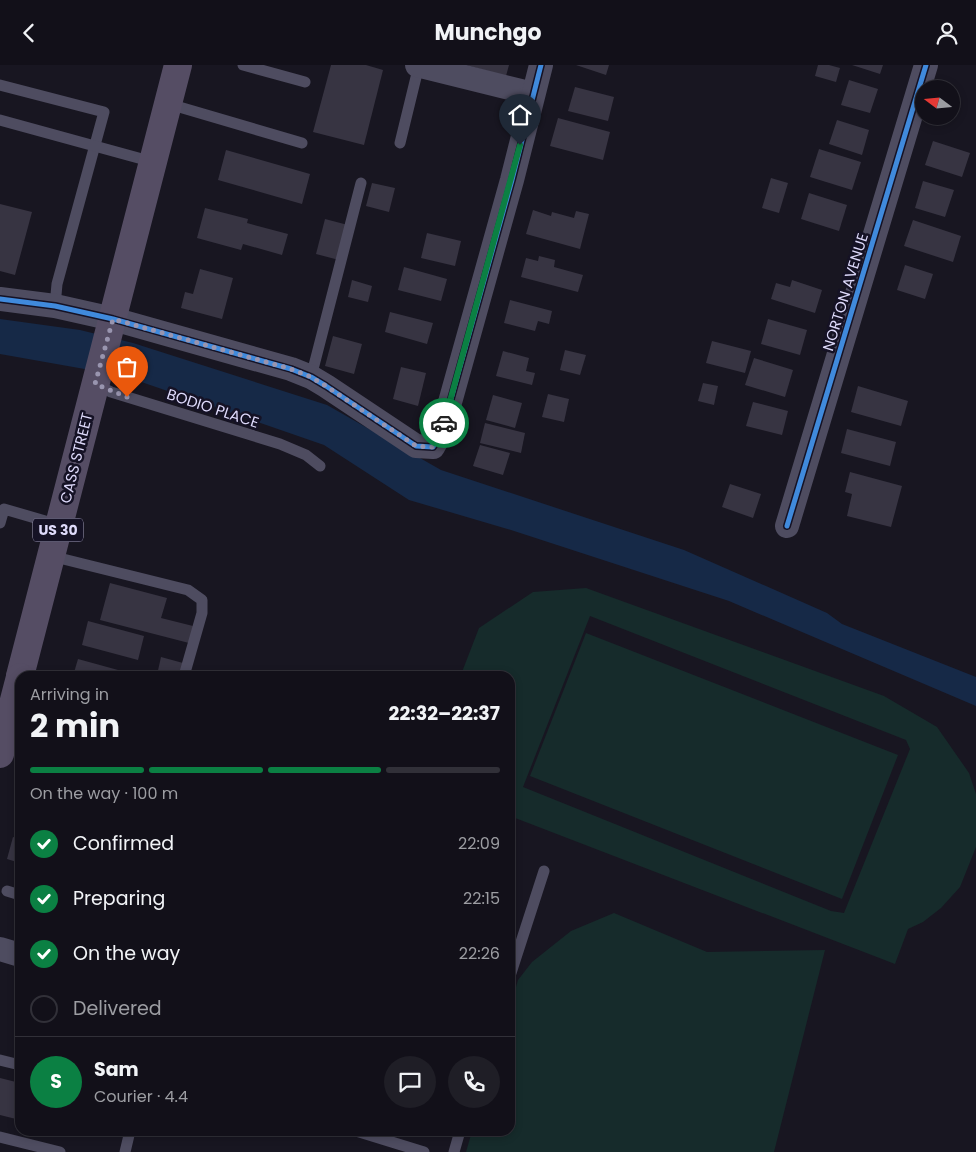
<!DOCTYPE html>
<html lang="en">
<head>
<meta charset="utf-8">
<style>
	:root { --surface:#121019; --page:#1f1e26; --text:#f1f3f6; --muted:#9c9da2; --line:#313038; --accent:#0b8043 }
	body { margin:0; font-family:Poppins,sans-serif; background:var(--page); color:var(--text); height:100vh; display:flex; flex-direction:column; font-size:19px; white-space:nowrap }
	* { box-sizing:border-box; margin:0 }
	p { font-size:16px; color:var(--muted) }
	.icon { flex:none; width:28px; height:28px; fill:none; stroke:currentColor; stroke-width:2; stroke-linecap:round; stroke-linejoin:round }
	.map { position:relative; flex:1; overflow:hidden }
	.panel { position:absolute; left:15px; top:606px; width:500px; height:465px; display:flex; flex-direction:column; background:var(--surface); border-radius:15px; box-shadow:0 2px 8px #0003,0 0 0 1px var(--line) }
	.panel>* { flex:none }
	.needle { width:32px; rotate:286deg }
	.fabs { position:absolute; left:915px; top:15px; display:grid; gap:10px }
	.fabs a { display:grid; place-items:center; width:45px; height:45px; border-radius:50%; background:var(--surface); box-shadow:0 2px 8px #0003,0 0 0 1px var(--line); font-size:25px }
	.pin { position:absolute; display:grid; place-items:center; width:42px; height:42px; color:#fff; margin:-51px -21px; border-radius:50% 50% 50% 0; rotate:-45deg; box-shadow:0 0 5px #0007 }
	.pin .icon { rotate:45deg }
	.courier { position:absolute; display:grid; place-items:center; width:50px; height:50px; margin:-25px; border:4px solid #0b8043; border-radius:50%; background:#fff; color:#222; box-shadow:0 1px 6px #0007 }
	.head em { font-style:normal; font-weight:700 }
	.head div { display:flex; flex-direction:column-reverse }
	.head { display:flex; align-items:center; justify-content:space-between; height:85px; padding:0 15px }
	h1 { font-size:32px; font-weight:700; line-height:38px }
	.bar { display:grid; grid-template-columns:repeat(4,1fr); gap:8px 5px; align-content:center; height:60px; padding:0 15px }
	.bar i { height:6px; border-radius:4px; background:var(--line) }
	.bar .on { background:var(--accent) }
	.bar p { grid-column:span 4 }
	.line { display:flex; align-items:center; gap:12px; padding:0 15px; border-top:1px solid var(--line) }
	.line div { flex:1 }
	.round { display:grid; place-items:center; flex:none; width:52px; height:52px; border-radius:26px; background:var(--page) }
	ol { padding:0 15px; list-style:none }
	li { display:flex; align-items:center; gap:15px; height:55px }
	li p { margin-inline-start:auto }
	li .icon { padding:5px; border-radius:50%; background:var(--accent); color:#fff; stroke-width:4 }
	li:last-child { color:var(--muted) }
	li i { width:28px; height:28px; border:2px solid var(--line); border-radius:50% }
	header { display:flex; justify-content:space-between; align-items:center; height:65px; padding:0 15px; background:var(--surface); font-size:22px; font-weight:700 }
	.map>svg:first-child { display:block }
	.green { fill:#162b2b; fill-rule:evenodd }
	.water { fill:#162947 }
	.building { fill:#373442 }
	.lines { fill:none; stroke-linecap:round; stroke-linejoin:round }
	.lane { stroke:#4e4c60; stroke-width:11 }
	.street { stroke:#4e4c60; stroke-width:24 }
	.primary { stroke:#554d64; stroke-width:28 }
	.cycleway-casing { stroke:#151225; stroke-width:8 }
	.cycleway { stroke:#408adc; stroke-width:5 }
	.done { stroke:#9995af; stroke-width:5; stroke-dasharray:0 9 }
	.route { stroke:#0b8043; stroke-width:6 }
	.labels { text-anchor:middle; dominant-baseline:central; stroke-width:5; stroke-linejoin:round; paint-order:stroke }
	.shield { fill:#151225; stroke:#a29ebb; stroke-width:1 }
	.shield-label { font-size:14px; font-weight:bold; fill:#dedafb }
	.street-label { font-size:15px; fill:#dedafb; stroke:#151225 }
</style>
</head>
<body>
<header><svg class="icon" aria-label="back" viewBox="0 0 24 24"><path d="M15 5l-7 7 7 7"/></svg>Munchgo<svg class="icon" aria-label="person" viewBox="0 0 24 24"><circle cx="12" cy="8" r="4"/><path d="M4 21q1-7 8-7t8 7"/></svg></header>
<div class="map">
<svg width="976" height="1087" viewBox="0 0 976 1087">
	<rect width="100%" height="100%" fill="#181621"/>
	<!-- green -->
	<g class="green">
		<path d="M586,523l298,108 53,31 32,46 7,21v53l-16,40 -19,21 -18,14 -15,7 -13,35 -385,-148v-140h-49l1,-4 17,-44 54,-36zM590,551l316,124 4,9 -66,164 -13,-2 -308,-124z"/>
		<path d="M586,568l312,122 -56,144 -312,-123z"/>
		<path d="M614,848l93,39 118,-2 -51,202h-308l6,-21h38v-123l8,-28 14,-18 39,-31z"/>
	</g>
	<!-- water -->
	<path class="water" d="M0,254l80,11 53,13 194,62 114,65 243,80 143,63 15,11 134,53v29l-247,-105 -218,-71 -102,-30 -85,-55 -200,-69 -124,-22z"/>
	<!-- building -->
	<g class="building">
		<path d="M331,0h35l17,5 -19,75 -51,-13z"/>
		<path d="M466,0h43l-3,11z"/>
		<path d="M576,0h33l-3,10z"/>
		<path d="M818,0h11l11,3 -4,14 -21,-6z"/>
		<path d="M852,0h31l-3,9z"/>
		<path d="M849,15l29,9 -8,24 -29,-8z"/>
		<path d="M575,22l39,10 -6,24 -40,-10z"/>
		<path d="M558,53l52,14 -7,28 -53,-14z"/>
		<path d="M837,55l32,10 -7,25 -33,-11z"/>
		<path d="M933,76l37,12 -8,24 -37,-12z"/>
		<path d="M819,84l42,13 -9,28 -42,-13z"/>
		<path d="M226,85l84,24 -8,30 -84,-24z"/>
		<path d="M771,113l17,5 -9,30 -17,-5z"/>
		<path d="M923,116l31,9 -9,27 -30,-9z"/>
		<path d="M372,118l23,5 -6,24 -23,-6z"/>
		<path d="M809,128l38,12 -8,26 -38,-12z"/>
		<path d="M0,139l32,8 -17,63 -15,-4z"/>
		<path d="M205,143l43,11 -1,4 41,11 -6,21 -39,-11 -2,6 -44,-12z"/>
		<path d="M533,145l18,6 1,-4 22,6 2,-7 13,3 -9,35 -54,-15z"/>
		<path d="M325,154l23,6 -9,35 -23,-6z"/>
		<path d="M913,155l48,16 -8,26 -49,-16z"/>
		<path d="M427,168l34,8 -6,25 -34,-8z"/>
		<path d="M539,191l16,4 -1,7 29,8 -5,17 -57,-15 5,-19 12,3z"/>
		<path d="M905,200l28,9 -8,25 -28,-9z"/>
		<path d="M404,202l43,12 -6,22 -43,-11z"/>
		<path d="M200,204l33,9 -11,41 -41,-11 4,-16 8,2z"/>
		<path d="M352,215l20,6 -4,16 -20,-5z"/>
		<path d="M792,215l30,10 -7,23 -44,-14 5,-16 14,4z"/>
		<path d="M510,235l42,11 -3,13 -11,-3 -3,10 -31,-8z"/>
		<path d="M390,247l43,11 -6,21 -42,-12z"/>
		<path d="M768,254l39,11 -7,25 -39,-11z"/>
		<path d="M333,271l29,8 -8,30 -29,-8z"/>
		<path d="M712,276l39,10 -6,22 -39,-10z"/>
		<path d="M565,285l21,5 -6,20 -20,-5z"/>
		<path d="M503,286l26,7 -3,13 9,2 -3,12 -36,-9z"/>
		<path d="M754,293l39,12 -8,27 -40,-12z"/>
		<path d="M401,302l25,6 -8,33 -25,-7z"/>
		<path d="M703,318l15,3 -4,19 -16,-4z"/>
		<path d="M858,321l50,15 -7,25 -50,-14z"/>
		<path d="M548,329l21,5 -5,23 -22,-5z"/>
		<path d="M493,330l29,8 -7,25 -29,-8z"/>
		<path d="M753,337l35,9 -6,24 -36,-9z"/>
		<path d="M485,358l40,10 -4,20 -41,-10z"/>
		<path d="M847,364l49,13 -6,24 -49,-13z"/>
		<path d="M480,380l30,8 -7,22 -30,-9z"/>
		<path d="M850,407l52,14 -11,41 -44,-11 5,-22 -7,-2z"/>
		<path d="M730,419l31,10 -8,24 -31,-11z"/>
		<path d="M110,518l57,15 -6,20 32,8 -4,17 -89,-23z"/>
		<path d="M88,556l56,15 -6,24 -56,-15z"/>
		<path d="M161,592l22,6 -3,13 -23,-1z"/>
		<path d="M78,594l40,11 -2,6h-43z"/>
		<path d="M13,772l7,2v24l-13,-4z"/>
		<path d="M0,1013l20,5v37l-20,-5z"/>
	</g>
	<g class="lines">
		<!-- lane -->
		<g class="lane">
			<path d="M243,0l62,17"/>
			<path d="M0,20l104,27 -47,172 -2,22"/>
			<path d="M169,39l133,39"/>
			<path d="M0,55l153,42"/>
			<path d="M400,78l19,-78"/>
			<path d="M311,312l50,-194"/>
			<path d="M95,319l16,8 169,52 26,11 14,11"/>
			<path d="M0,458l4,-14 55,16"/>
			<path d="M51,491l137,34 14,10v13l-18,63"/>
			<path d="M7,826l13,4"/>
			<path d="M510,911l34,-105"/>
			<path d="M0,995l20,5"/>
			<path d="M356,1066l68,21"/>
			<path d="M0,1072l60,15"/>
			<path d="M125,1087l5,-21"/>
			<path d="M454,1087l6,-21"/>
		</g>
		<!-- street -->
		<g class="street">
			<path d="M417,0l116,29"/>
			<path d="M0,234l55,7 58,13 178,50 20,8 15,9 90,60 17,1 9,-16 70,-251 29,-115"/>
			<path d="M787,461l139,-461"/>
			<path d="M0,884l20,6"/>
		</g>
		<!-- primary -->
		<g class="primary">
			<path d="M20,611l158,-611"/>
			<path d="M0,689l20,-77"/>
		</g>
		<defs>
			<g id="cycleway">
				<path d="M0,234l55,7 58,13 178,50 20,8 15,9 90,60 17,1 9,-16 70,-251 29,-115"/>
				<path d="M787,461l139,-461"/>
			</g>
		</defs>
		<!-- cycleway casing -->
		<use href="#cycleway" class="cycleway-casing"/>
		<!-- cycleway -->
		<use href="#cycleway" class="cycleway"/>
	</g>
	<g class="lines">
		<!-- done -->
		<path class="done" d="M127,332l-32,-13 18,-65 178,50 20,8 15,9 90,60 17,1 9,-16 2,-8"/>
		<!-- route -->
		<path class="route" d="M444,358l76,-278"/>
	</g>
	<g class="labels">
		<!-- shield labels -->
		<rect class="shield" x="33" y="453.5" width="50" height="23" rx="4"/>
		<g class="shield-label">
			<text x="58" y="465">US 30</text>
		</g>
		<!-- street labels -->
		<g class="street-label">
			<text transform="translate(845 227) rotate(-73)">NORTON AVENUE</text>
			<text transform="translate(213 343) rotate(18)">BODIO PLACE</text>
			<text transform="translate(76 393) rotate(-76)">CASS STREET</text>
		</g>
	</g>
</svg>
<div class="fabs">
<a><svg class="needle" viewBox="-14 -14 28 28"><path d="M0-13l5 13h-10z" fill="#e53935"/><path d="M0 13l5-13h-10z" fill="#9c9da2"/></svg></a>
</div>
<div class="pin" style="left:127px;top:332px;background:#ea580c"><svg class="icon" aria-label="bag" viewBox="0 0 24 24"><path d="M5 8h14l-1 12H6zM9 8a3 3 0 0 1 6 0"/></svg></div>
<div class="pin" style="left:520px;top:80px;background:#1f2937"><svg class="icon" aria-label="home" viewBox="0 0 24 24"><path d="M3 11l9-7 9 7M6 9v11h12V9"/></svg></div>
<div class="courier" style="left:444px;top:358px"><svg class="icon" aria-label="car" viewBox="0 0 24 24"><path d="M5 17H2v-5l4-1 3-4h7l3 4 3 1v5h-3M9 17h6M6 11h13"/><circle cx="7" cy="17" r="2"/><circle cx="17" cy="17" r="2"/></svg></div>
<section class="panel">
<div class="head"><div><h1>2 min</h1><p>Arriving in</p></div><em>22:32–22:37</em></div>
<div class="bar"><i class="on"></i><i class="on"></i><i class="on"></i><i></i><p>On the way · 100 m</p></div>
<ol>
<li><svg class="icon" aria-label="check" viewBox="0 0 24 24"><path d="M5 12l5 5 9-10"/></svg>Confirmed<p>22:09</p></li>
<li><svg class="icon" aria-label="check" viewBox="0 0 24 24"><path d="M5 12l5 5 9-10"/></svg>Preparing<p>22:15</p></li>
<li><svg class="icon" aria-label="check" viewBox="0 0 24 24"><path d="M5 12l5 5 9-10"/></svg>On the way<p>22:26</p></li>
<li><i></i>Delivered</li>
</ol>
<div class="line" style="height:90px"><b class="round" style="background:var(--accent);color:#fff">S</b><div><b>Sam</b><p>Courier · 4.4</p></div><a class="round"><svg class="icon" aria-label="chat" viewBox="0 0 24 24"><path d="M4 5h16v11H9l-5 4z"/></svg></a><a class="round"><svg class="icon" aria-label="phone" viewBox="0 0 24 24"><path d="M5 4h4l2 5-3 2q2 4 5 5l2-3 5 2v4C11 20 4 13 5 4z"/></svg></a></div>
</section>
</div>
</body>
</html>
